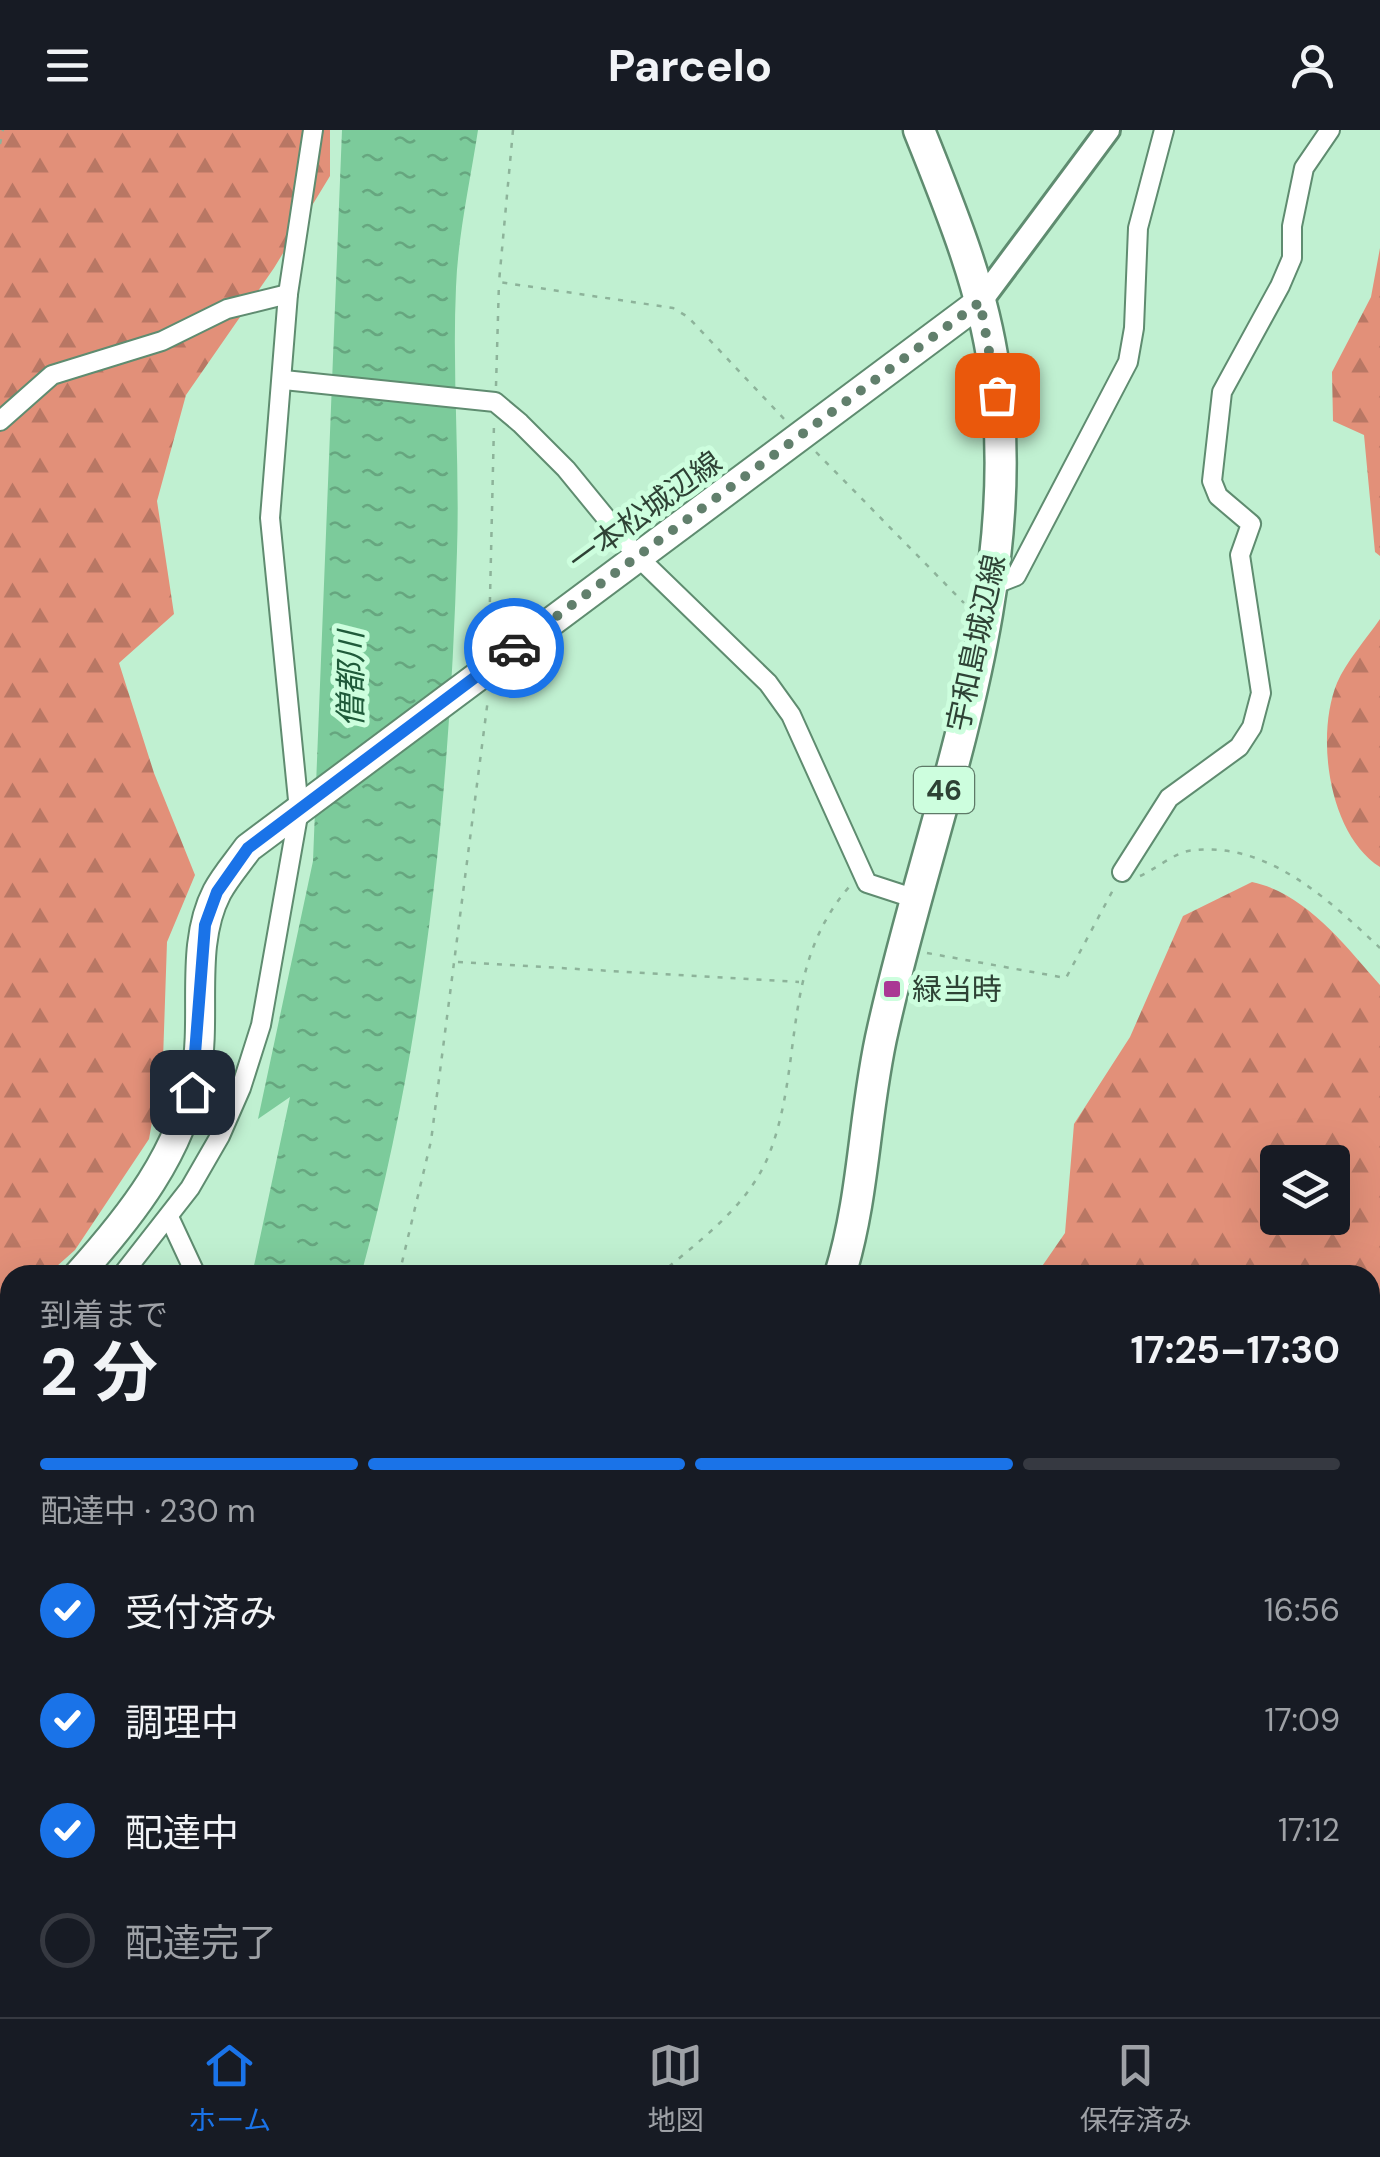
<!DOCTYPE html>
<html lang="ja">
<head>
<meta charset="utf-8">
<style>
	:root { --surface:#171b24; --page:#242831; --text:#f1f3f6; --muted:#9ea1a6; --line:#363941; --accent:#1a73e8 }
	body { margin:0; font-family:"DM Sans","Noto Sans JP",sans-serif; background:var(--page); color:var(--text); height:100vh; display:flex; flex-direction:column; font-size:38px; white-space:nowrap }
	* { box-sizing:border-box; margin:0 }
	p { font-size:32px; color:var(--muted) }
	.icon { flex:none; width:55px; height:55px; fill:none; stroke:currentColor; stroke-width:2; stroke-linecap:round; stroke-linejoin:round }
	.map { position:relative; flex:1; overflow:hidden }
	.panel { position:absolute; left:0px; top:1135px; width:1380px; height:752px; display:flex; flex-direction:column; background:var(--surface); border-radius:30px 30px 0 0; box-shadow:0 10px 40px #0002 }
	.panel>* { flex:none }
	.buttons { position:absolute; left:1260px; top:1015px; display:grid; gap:20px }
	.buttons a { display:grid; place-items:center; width:90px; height:90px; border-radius:10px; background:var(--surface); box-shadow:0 10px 40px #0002; font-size:50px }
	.pin { position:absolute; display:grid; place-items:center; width:85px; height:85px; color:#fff; margin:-42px; border-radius:20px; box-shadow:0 5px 15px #0006 }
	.courier { position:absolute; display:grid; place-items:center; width:100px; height:100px; margin:-50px; border:8px solid #1a73e8; border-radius:50%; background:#fff; color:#222; box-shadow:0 2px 12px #0007 }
	.headline em { font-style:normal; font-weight:700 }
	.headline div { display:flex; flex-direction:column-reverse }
	.headline { display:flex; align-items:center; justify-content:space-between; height:170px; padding:0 40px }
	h1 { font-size:65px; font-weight:700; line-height:75px }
	.bar { display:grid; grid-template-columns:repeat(4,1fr); gap:15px 10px; align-content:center; height:120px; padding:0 40px }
	.bar i { height:12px; border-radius:8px; background:var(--line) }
	.bar .on { background:var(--accent) }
	.bar p { grid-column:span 4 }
	ol { padding:0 40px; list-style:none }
	li { display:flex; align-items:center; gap:30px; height:110px }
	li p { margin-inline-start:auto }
	li .icon { padding:10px; border-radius:50%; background:var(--accent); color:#fff; stroke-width:4 }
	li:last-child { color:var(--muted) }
	li i { width:55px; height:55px; border:5px solid var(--line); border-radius:50% }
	header { display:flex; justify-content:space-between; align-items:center; height:130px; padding:0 40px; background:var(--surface); font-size:45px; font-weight:700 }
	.tab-bar { display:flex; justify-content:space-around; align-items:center; height:140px; border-top:2px solid var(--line); background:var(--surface); font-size:28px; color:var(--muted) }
	.tab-bar a { display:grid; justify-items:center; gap:5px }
	.tab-bar .on { color:var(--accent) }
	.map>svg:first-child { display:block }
	.forest { fill:url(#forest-firs); fill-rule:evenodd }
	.water { fill:url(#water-ripples) }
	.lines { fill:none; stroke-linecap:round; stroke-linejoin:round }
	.minor-casing { stroke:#5f8c70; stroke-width:22 }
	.tertiary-casing { stroke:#5f8c70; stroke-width:28 }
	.secondary-casing { stroke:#5f8c70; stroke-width:32 }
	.primary-casing { stroke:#5f8c70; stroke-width:35 }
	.path { stroke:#8db39a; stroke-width:2.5; stroke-dasharray:5 8; stroke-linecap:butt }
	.minor { stroke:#fff; stroke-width:18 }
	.tertiary { stroke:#fff; stroke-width:22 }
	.secondary { stroke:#fff; stroke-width:28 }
	.primary { stroke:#fff; stroke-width:30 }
	.done { stroke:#617f6c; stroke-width:10; stroke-dasharray:0 18 }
	.route { stroke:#1a73e8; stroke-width:12 }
	.poi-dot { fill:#aa3894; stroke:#cdfede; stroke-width:4 }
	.labels { text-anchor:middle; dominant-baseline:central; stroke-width:10; stroke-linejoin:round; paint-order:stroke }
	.shield { fill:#cdfede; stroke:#5e7a68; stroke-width:2.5 }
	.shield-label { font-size:28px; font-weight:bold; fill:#2e4235 }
	.street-label { font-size:30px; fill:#2e4235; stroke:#cdfede }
	.poi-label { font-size:30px; fill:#2e4235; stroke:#cdfede; text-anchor:start }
	.water-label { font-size:32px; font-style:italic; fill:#1f5a3a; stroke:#cdfede }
</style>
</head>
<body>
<header><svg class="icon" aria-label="menu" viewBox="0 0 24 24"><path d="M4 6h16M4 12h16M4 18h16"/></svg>Parcelo<svg class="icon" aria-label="person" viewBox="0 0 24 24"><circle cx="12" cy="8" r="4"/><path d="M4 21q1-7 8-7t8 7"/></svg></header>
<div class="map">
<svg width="1380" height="1887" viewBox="0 0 1380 1887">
	<defs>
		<pattern id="forest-firs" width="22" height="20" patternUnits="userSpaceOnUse" patternTransform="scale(2.5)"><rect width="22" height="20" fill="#e29079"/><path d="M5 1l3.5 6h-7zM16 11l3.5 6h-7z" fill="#b87764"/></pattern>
		<pattern id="water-ripples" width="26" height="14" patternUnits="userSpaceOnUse" patternTransform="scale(2.5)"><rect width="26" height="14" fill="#7ccb9b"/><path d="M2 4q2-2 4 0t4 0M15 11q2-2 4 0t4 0" fill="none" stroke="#66a67f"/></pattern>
	</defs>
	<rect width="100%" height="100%" fill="#c0f0d1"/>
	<!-- forest -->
	<g class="forest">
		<path d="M0,0h330v46l-56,92 -88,127 -29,106 17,113 -55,49 35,110 41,102 -28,67 -4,118 -14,79 -74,111 -28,25h-37v34l-10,9z"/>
		<path d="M1380,118v308l-5,-4 -11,-117 -31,-14 -1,-49 39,-75z"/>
		<path d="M1380,489v248c-51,-32 -65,-130 -43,-184 9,-21 29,-44 43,-64z"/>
		<path d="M1252,752c53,11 93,63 128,103v1032h-386l1,-9h375v-733h-334l29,-42 9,-109 56,-87 53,-121zM1332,1032v56h-54v-56z"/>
	</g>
	<!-- water -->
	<g class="water">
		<path d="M342,0h136c-8,52 -20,105 -22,157 -4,88 4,176 1,264 -7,243 -32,490 -96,724h-109l38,-178 -32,22 55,-258z"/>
		<path d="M187,1878h88l1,9h-88z"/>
	</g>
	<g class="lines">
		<defs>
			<g id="minor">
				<path d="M284,250l211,22 25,21 46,46 72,88 130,126 23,32 76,168 49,16"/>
				<path d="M0,291l52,-46 110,-34 65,-32 61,-15"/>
				<path d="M993,455l23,-9 112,-214 6,-34 4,-100 26,-98"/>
				<path d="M1122,742l47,-74 70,-51 13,-20 9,-34 -21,-138 11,-31 -33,-28 -6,-15 10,-89 58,-106 12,-28v-32l12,-58 26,-38"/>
				<path d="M169,1087l27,58"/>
				<path d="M122,1145l68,-87 30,-52 21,-48 20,-63 38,-215 -29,-292 18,-224 25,-164"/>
				<path d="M0,1267l10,-10"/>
				<path d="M0,1582l10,-9"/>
				<path d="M0,1634l10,51"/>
				<path d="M0,1807h10"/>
				<path d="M0,1887l10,-66"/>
				<path d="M311,1887h21"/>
				<path d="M932,1887l5,-9"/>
			</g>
			<path id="tertiary" d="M980,172l128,-172"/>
			<g id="secondary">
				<path d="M78,1145c53,-59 103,-122 118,-202 11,-58 -7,-127 21,-181 8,-15 21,-30 31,-44l732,-546"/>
				<path d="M0,1206l10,-7"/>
			</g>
			<g id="primary">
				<path d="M840,1145c25,-81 24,-165 43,-246 48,-216 144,-436 111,-661 -12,-84 -44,-160 -75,-238"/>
				<path d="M665,1887l1,-9"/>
			</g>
		</defs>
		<!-- minor casing -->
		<use href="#minor" class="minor-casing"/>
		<!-- tertiary casing -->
		<use href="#tertiary" class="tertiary-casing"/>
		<!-- secondary casing -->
		<use href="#secondary" class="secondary-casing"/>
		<!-- primary casing -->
		<use href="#primary" class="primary-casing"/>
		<!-- path -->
		<g class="path">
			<path d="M513,0l-14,152 174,26 15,9 98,104"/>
			<path d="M0,14l3,-14"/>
			<path d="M496,256l3,-104"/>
			<path d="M816,322l148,151"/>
			<path d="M489,511l5,-217"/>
			<path d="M1140,746c14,-6 33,-22 48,-25 77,-12 140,48 192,97"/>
			<path d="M927,823l139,25 47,-88"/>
			<path d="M458,832l341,20"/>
			<path d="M399,1145l32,-134 57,-442"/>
			<path d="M659,1145c40,-34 88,-68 109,-118 37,-91 11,-189 81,-270"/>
		</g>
		<!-- minor -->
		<use href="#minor" class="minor"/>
		<!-- tertiary -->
		<use href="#tertiary" class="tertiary"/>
		<!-- secondary -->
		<use href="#secondary" class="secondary"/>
		<!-- primary -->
		<use href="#primary" class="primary"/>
	</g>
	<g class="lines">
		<!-- done -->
		<path class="done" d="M514,518l466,-346 17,93"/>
		<!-- route -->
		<path class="route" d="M192,962l13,-167 12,-33 31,-44 266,-200"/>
	</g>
	<!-- markers -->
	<rect class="poi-dot" x="882" y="849" width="20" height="20" rx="5"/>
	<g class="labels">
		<!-- shield labels -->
		<rect class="shield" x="914" y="637" width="60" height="46" rx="8"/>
		<g class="shield-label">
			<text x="944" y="660">46</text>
		</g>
		<!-- street labels -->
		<g class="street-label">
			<text transform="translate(645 381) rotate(-36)">一本松城辺線</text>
			<text transform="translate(976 513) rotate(-78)">宇和島城辺線</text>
		</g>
		<!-- poi labels -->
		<g class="poi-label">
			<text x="912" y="859">緑当時</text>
		</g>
		<!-- water labels -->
		<g class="water-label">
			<text transform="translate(351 549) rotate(-90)">僧都川</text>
		</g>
	</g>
</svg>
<div class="buttons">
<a><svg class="icon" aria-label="layers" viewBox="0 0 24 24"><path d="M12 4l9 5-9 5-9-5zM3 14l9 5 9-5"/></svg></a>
</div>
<div class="pin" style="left:997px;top:265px;background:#ea580c"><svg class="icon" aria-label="bag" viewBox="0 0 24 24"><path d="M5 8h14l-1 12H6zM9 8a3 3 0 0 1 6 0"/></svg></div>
<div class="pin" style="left:192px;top:962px;background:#1f2937"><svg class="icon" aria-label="home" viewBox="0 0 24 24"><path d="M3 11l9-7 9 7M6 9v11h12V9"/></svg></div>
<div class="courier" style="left:514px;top:518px"><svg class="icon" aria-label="car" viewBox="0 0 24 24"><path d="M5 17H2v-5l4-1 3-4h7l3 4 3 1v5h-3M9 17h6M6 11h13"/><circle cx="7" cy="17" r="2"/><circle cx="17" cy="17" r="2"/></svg></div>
<section class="panel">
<div class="headline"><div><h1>2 分</h1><p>到着まで</p></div><em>17:25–17:30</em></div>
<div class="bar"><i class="on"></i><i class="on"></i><i class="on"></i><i></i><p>配達中 · 230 m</p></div>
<ol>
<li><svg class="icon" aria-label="check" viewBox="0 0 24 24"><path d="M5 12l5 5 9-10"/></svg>受付済み<p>16:56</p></li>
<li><svg class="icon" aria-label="check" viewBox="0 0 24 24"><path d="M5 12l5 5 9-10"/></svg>調理中<p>17:09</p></li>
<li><svg class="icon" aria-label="check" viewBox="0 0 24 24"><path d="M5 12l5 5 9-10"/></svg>配達中<p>17:12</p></li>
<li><i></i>配達完了</li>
</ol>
</section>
</div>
<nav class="tab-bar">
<a class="on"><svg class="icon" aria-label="home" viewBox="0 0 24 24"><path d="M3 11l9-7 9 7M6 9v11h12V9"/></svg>ホーム</a>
<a><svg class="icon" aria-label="map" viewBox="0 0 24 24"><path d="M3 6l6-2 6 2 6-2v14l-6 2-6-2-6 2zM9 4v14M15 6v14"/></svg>地図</a>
<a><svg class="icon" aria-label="saved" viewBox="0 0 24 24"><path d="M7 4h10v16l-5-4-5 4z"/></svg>保存済み</a>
</nav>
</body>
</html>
